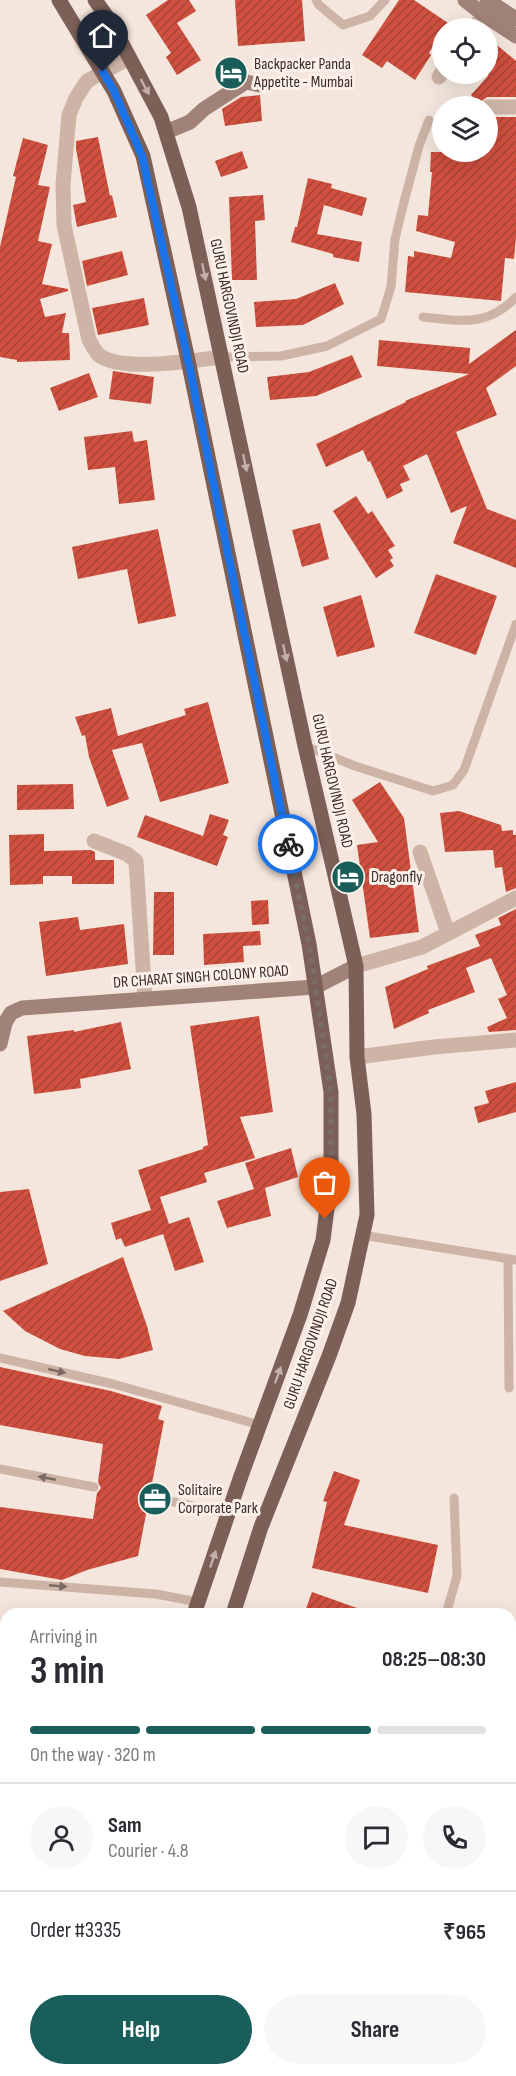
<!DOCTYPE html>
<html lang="en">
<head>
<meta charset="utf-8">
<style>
	:root { --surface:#fff; --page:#f7f7f7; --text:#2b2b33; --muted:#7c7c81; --line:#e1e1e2; --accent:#1a5e5b }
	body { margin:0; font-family:"Sofia Sans Condensed",sans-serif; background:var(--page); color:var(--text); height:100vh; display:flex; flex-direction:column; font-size:22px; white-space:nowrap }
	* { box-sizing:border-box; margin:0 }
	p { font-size:20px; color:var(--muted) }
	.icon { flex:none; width:33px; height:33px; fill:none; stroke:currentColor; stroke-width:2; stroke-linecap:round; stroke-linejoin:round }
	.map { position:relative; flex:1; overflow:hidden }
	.panel { position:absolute; left:0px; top:1608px; width:516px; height:468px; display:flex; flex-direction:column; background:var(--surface); border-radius:18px 18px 0 0; box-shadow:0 6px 24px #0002 }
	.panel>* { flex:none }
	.controls { position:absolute; left:432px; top:18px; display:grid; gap:12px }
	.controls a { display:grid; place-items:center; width:66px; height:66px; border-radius:50%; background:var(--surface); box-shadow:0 6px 24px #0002; font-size:30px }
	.pin { position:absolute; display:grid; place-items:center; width:51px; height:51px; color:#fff; margin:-62px -26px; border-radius:50% 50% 50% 0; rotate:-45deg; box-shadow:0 0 6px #0007 }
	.pin .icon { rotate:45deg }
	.courier { position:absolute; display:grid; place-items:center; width:60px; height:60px; margin:-30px; border:4px solid #1a73e8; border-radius:50%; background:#fff; color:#222; box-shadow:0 2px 8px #0007 }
	.head em { font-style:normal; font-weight:700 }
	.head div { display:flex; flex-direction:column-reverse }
	.head { display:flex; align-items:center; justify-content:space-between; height:102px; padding:0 30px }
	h1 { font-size:39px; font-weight:700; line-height:45px }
	.bar { display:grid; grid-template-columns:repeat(4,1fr); gap:9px 6px; align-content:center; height:72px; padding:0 30px }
	.bar i { height:8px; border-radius:4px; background:var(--line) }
	.bar .active { background:var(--accent) }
	.bar p { grid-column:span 4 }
	.line { display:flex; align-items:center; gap:15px; padding:0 30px; border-top:2px solid var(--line) }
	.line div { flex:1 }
	.round { display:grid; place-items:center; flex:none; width:63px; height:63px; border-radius:32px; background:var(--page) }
	.primary-button { display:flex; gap:12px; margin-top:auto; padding:12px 30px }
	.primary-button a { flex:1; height:69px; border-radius:36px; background:var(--accent); color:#fff; font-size:24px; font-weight:700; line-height:69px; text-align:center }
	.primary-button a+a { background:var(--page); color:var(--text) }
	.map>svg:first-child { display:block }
	.building { fill:url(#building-hatch) }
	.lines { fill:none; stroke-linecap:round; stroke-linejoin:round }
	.lane { stroke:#cdb4a7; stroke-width:9 }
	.street { stroke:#cdb4a7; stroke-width:15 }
	.secondary { stroke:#a18278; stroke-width:15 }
	.primary { stroke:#7c6058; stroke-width:15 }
	.oneway { fill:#c2b0a8 }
	.oneway2 { fill:#7c6961 }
	.done { stroke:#7a6c67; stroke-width:6; stroke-dasharray:0 10.8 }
	.route { stroke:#1a73e8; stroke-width:8 }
	.labels { text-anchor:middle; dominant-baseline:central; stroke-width:6; stroke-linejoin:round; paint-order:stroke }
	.poi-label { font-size:16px; fill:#392b28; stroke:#fbf1e9; text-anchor:start }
	.street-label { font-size:16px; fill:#392b28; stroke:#fbf1e9 }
</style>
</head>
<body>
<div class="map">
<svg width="516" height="2076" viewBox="0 0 516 2076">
	<defs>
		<pattern id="building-hatch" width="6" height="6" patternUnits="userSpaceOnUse" patternTransform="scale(1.5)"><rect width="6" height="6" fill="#cf503f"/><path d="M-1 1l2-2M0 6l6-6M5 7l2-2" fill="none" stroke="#a94335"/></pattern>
	</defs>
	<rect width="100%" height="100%" fill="#f4e6dc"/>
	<!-- building -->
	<g class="building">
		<path d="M168,0h21l7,11 -19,12 24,37 -24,15 -11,-18 5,-4 -25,-38z"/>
		<path d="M235,0h67l3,41 -67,5z"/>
		<path d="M399,0h15l34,23 -3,5h-3v4l-13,21 2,2 -16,25 -28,-19 -5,7 -20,-13z"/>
		<path d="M497,45l19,16v36h-29l-8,6 -8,-8 17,-19v-19z"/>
		<path d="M260,95l2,26 -37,5 -3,-17 19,-12z"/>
		<path d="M488,117h28v120l-2,22 -9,-1 -4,43 -96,-9 3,-36 6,1v-6l37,7 4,-16 -39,-11 2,-16 10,1 4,-44h-2l1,-20h57z"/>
		<path d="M98,137l12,59 2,-1 5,22 -40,10 -4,-22 13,-3 -10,-53v-8z"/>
		<path d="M23,138l25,7 -10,40 12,2 -12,54 14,3 -10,40 26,5v2l-28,8 5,18 21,-4 -4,20h7l1,27 -53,2v-2l-17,-3v-110l16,-70 -3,-1z"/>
		<path d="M242,151l6,17 -27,9 -6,-16z"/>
		<path d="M308,178l24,6 -1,4 36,10 -5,18 -38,-11 -7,29 45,8 -3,20 -26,-5v-3l-42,-12 4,-15h2z"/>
		<path d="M263,195l2,25 -10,1 2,59h-25l-3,-83z"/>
		<path d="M122,251l6,24 -41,11 -5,-25z"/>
		<path d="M335,283l9,21 -41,21 -47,2 -2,-25 42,-3z"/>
		<path d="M144,298l5,27 -51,10 -6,-27z"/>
		<path d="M516,330v36l-30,22 11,27 -41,17 31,77 29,11v48l-63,-25 14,-37 -16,7 -24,-59 -24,12 7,14 -10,4 3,7 -16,8 -17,-38 -2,1 -5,-12 -37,17 -10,-23 90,-42 -1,-1 64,-27 -92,-8 2,-26 91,8 -1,16z"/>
		<path d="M352,355l10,22 -46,19 -46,4 -3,-23 42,-5z"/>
		<path d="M113,371l41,6 -3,27 -42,-5z"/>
		<path d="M89,373l9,24 -39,14 -9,-23z"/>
		<path d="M132,431l2,11 13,-2 8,60 -36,4 -4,-37 -27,3 -4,-33z"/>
		<path d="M356,496l12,18 4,-3 23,35 -7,4 5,8 -3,2 4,6 -18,12 -43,-67z"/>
		<path d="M320,523l9,36 -27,8 -10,-37z"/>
		<path d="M158,529l18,87 -38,8 -11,-55 -49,10 -6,-32z"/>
		<path d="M436,574l61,22 -21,59 -62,-22z"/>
		<path d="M361,595l14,52 -38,10 -14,-50z"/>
		<path d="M208,702l21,81 -69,19 -18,-59 -30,7 17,49 -22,8 -18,-50 -4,-22 -3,1 -7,-19 36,-9 7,28 68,-21 -2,-6z"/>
		<path d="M380,782l24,36 15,114 -49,6 -13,-93 21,-3 -26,-42z"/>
		<path d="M73,784l1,25 -57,1v-25z"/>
		<path d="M459,811l42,14 1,6 11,-1v5h3v53l-10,4 -4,-25 -7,1 -2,-18 -48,2 -5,-39z"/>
		<path d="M210,814l19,6 -6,15 5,2 -11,29 -80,-29 8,-22 58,21z"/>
		<path d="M44,834v17l47,-1 4,2v8h19v24h-42v-8h-29v8l-33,1 -1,-50z"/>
		<path d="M154,892h20v63h-21z"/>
		<path d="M268,900l1,24 -17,1 -1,-24z"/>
		<path d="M516,909v121l-27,2 -2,-5 20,-9 -9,-19 9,-4 -16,-37 -25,10 9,24 -47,18 1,3 -35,16 -9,-42 43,-18 -1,-3 53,-20 -5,-11 26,-10 -3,-7z"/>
		<path d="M78,917l2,13 44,-6 4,40 -82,12 -7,-54z"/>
		<path d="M260,931l1,14 -18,1 1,16 -40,3 -1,-31z"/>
		<path d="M259,1016l14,96 -33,5 15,41 -51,15 3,9 -47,15 9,27 20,-7 15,45 -29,9 -12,-37 -38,13 -4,-9 -5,2 -5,-17 40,-13 -13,-40 65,-21v-2l5,-2 -18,-119z"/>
		<path d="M121,1022l10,47 -51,10 1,9 -47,6 -7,-58 47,-6v2z"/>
		<path d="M516,1082v30l-38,11 -4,-16 15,-4 -4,-12z"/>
		<path d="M291,1148l7,29 -33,11 6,28 -44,12 -10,-27 37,-12 -9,-26z"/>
		<path d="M29,1189l19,75 -48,17v-89z"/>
		<path d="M123,1257l24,69 6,24 -34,9 -34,-3 -25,-7 -35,-18 -22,-20z"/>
		<path d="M0,1367l111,24 51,15 -4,13 6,2 -26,135 -51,14 -25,10 -62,-11v-62l93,12 4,-26 4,-5 -3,-6 5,-38 -103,-19z"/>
		<path d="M334,1471l26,9 -16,45 94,20 -10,48 -116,-25 15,-66 -4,-1z"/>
		<path d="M312,1592l56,20 -1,2h-63z"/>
	</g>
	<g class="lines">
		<!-- lane -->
		<g class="lane">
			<path d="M316,0l3,5 24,20 27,-9 15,-16"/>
			<path d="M423,317c38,4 65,10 93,-20"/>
			<path d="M222,357l59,-1 46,-10 54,-27 10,-32 4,-48 9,-37 15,-56 10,-26"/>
			<path d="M305,746l50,20 78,25 20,-6 11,-15 52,-146"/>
			<path d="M362,1235l154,25"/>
			<path d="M508,1259l1,129"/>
			<path d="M0,1358l113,26 147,41"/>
			<path d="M0,1469l94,18"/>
			<path d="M165,1500l63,14"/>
			<path d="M0,1582l156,12 42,8"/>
			<path d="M446,1614l11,-38 -3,-78"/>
			<path d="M0,1688l6,2"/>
		</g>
		<!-- street -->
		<g class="street">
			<path d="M474,28l10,-13"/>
			<path d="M129,58l-42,23 -11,17 -7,17 -6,69 1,41 25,115c3,4 6,12 10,15 23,18 95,5 123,2"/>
			<path d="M439,77l3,-5"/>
			<path d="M488,107h28"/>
			<path d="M94,841l33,13 9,7 9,138"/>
			<path d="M420,852l28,81"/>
			<path d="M356,966l66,-19 94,-49"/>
			<path d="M357,1057l77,-10 82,-7"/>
			<path d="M251,2070v6"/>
		</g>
		<!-- secondary -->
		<g class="secondary">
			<path d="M465,0l19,15 32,21"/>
			<path d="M487,0l29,19"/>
			<path d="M166,132l24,-10 14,-13 42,-27 14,3"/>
			<path d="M0,1044l5,-21 6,-10 11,-5 293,-21 41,-21"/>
			<path d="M510,1983l6,-1"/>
			<path d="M0,2032l6,1"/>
			<path d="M112,2076l2,-6"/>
		</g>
		<!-- primary -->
		<g class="primary">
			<path d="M59,0l55,91 29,65 45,204 121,584 22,148v84l-8,64 -23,75 -59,161 -47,138"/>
			<path d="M95,0l15,21 51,96 28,90 116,539 51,220 1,91 7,57 3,101 -19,88 -19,53 -68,171 -28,87"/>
			<path d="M89,2076l1,-6"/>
			<path d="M145,2076l2,-6"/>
		</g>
	</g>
	<!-- one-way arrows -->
	<defs><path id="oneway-solid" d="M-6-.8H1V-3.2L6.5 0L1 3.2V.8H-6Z" transform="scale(1.5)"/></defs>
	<g class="oneway">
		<use href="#oneway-solid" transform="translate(145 87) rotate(62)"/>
		<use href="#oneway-solid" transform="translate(204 272) rotate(78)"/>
		<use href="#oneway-solid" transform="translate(245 463) rotate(78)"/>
		<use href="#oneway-solid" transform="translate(285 653) rotate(78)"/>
		<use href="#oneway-solid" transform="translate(278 1375) rotate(-70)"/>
		<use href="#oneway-solid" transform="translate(213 1559) rotate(-71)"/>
	</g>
	<g class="oneway2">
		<use href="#oneway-solid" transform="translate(57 1371) rotate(13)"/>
		<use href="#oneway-solid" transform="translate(47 1478) rotate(-169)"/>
		<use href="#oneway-solid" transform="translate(58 1586) rotate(5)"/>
	</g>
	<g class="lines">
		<!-- done -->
		<path class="done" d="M288,844l21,100 22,148v84l-6,43"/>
		<!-- route -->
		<path class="route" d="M103,72l11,19 28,65 46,204 100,484"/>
	</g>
	<!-- icons -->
	<defs>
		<symbol id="hotel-disc" viewBox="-11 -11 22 22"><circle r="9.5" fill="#1a5e5b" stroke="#fbf1e9"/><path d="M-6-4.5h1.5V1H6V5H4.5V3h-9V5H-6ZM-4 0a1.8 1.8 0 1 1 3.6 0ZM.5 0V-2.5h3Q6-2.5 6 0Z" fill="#fff"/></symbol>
		<symbol id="office-disc" viewBox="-11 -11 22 22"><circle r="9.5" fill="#1a5e5b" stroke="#fbf1e9"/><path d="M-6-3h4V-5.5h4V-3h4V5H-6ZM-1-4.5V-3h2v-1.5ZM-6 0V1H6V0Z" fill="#fff"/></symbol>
	</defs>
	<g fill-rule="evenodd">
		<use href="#hotel-disc" x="212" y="54" width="38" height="38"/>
		<use href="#hotel-disc" x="329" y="858" width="38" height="38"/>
		<use href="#office-disc" x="136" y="1480" width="38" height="38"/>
	</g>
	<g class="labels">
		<!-- poi labels -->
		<g class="poi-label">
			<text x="254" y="64">Backpacker Panda<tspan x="254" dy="18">Appetite - Mumbai</tspan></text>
			<text x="371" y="877">Dragonfly</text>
			<text x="178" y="1490">Solitaire<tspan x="178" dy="18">Corporate Park</tspan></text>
		</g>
		<!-- street labels -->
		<g class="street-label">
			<text transform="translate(229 306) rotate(78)">GURU HARGOVINDJI ROAD</text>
			<text transform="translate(332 781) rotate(77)">GURU HARGOVINDJI ROAD</text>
			<text transform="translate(201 977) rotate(-4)">DR CHARAT SINGH COLONY ROAD</text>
			<text transform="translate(311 1344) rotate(-71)">GURU HARGOVINDJI ROAD</text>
		</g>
	</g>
</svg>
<div class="controls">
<a><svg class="icon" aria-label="locate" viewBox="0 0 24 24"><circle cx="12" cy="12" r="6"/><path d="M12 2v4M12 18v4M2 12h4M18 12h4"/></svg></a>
<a><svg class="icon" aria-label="layers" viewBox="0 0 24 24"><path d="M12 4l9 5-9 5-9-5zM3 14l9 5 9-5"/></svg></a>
</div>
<div class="pin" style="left:325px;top:1219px;background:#ea580c"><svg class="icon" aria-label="bag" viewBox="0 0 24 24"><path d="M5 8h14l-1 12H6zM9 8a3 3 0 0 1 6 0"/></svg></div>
<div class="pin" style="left:103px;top:72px;background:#1f2937"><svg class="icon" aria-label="home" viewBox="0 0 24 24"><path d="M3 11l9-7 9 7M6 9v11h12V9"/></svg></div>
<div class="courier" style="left:288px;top:844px"><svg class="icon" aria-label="bike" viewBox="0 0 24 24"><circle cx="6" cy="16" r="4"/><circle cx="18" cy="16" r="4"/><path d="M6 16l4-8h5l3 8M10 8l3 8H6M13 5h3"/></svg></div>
<section class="panel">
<div class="head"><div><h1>3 min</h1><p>Arriving in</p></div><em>08:25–08:30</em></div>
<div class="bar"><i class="active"></i><i class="active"></i><i class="active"></i><i></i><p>On the way · 320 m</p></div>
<div class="line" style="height:108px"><a class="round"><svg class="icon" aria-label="person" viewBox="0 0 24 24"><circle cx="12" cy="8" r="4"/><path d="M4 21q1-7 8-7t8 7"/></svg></a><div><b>Sam</b><p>Courier · 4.8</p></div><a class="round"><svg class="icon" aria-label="chat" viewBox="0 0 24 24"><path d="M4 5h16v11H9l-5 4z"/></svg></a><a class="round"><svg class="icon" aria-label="phone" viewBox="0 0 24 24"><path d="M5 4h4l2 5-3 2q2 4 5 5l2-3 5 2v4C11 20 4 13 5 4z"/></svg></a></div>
<div class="line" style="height:78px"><div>Order #3335</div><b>₹965</b></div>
<div class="primary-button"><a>Help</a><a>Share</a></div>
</section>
</div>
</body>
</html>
